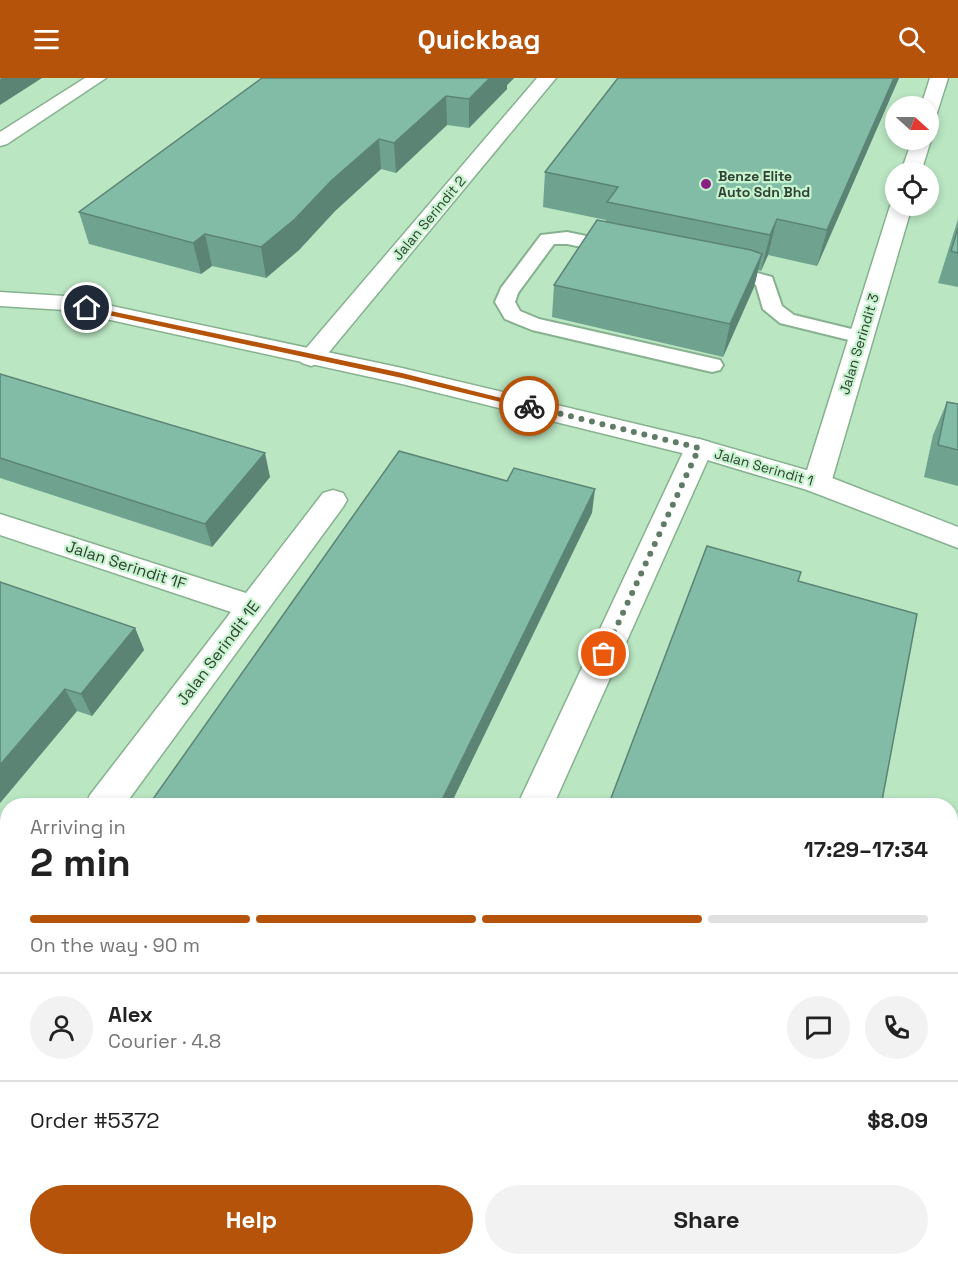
<!DOCTYPE html>
<html lang="en">
<head>
<meta charset="utf-8">
<style>
	:root { --surface:#fff; --page:#f2f2f2; --text:#222; --muted:#767676; --line:#e0e0e0; --accent:#b45309 }
	body { margin:0; font-family:"Space Grotesk",sans-serif; background:var(--page); color:var(--text); height:100vh; display:flex; flex-direction:column; font-size:22px; white-space:nowrap }
	* { box-sizing:border-box; margin:0 }
	p { font-size:20px; color:var(--muted) }
	.icon { flex:none; width:33px; height:33px; fill:none; stroke:currentColor; stroke-width:2; stroke-linecap:round; stroke-linejoin:round }
	.map { position:relative; flex:1; overflow:hidden }
	.sheet { position:absolute; left:0px; top:720px; width:958px; height:468px; display:flex; flex-direction:column; background:var(--surface); border-radius:24px 24px 0 0; box-shadow:0 3px 9px #0003 }
	.sheet>* { flex:none }
	.needle { width:39px; rotate:111deg }
	.controls { position:absolute; left:885px; top:18px; display:grid; gap:12px }
	.controls a { display:grid; place-items:center; width:54px; height:54px; border-radius:50%; background:var(--surface); box-shadow:0 3px 9px #0003; font-size:30px }
	.pin { position:absolute; display:grid; place-items:center; width:51px; height:51px; color:#fff; margin:-26px; border:3px solid #fff; border-radius:50%; box-shadow:0 2px 6px #0007 }
	.courier { position:absolute; display:grid; place-items:center; width:60px; height:60px; margin:-30px; border:4px solid #b45309; border-radius:50%; background:#fff; color:#222; box-shadow:0 2px 8px #0007 }
	.overview em { font-style:normal; font-weight:800 }
	.overview div { display:flex; flex-direction:column-reverse }
	.overview { display:flex; align-items:center; justify-content:space-between; height:102px; padding:0 30px }
	h1 { font-size:39px; font-weight:800; line-height:45px }
	.bar { display:grid; grid-template-columns:repeat(4,1fr); gap:9px 6px; align-content:center; height:72px; padding:0 30px }
	.bar i { height:8px; border-radius:4px; background:var(--line) }
	.bar .selected { background:var(--accent) }
	.bar p { grid-column:span 4 }
	.line { display:flex; align-items:center; gap:15px; padding:0 30px; border-top:2px solid var(--line) }
	.line div { flex:1 }
	.round { display:grid; place-items:center; flex:none; width:63px; height:63px; border-radius:32px; background:var(--page) }
	.action { display:flex; gap:12px; margin-top:auto; padding:12px 30px }
	.action a { flex:1; height:69px; border-radius:36px; background:var(--accent); color:#fff; font-size:24px; font-weight:800; line-height:69px; text-align:center }
	.action a+a { background:var(--page); color:var(--text) }
	header { display:flex; justify-content:space-between; align-items:center; height:78px; padding:0 30px; background:var(--accent); color:#fff; font-size:27px; font-weight:800 }
	.map>svg:first-child { display:block }
	.lines { fill:none; stroke-linecap:round; stroke-linejoin:round }
	.service-casing { stroke:#87b18f; stroke-width:4 }
	.minor-casing { stroke:#87b18f; stroke-width:3 }
	.tertiary-casing { stroke:#87b18f; stroke-width:3 }
	.service { fill:#fff; fill-rule:evenodd }
	.minor { fill:#fff; fill-rule:evenodd }
	.tertiary { fill:#fff; fill-rule:evenodd }
	.wall { fill:#70a290 }
	.shaded-wall { fill:#5b8475 }
	.building { fill:#82bca7; stroke:#5b8475; stroke-width:1.5 }
	.route { fill:#b45309 }
	.done { stroke:#607b66; stroke-width:6; stroke-dasharray:0 10.8 }
	.poi-dot { fill:#891e83; stroke:#c7f3cf; stroke-width:2 }
	.labels { text-anchor:middle; dominant-baseline:central; stroke-width:4.5; stroke-linejoin:round; paint-order:stroke }
	.far-poi-label { font-size:14px; font-weight:bold; fill:#304234; stroke:#c7f3cf; text-anchor:start }
	.far-street-label { font-size:14px; fill:#304234; stroke:#c7f3cf }
	.street-label { font-size:16px; fill:#304234; stroke:#c7f3cf }
</style>
</head>
<body>
<header><svg class="icon" aria-label="menu" viewBox="0 0 24 24"><path d="M4 6h16M4 12h16M4 18h16"/></svg>Quickbag<svg class="icon" aria-label="search" viewBox="0 0 24 24"><circle cx="10" cy="10" r="6"/><path d="M15 15l6 6"/></svg></header>
<div class="map">
<svg width="958" height="1188" viewBox="0 0 958 1188">
	<rect width="100%" height="100%" fill="#bae6c2"/>
	<g class="lines">
		<defs>
			<g id="service">
				<path d="M567,154l62,13 3,4 -3,4 -7,2 -55,-11h-13l-36,49 -3,9 5,9 19,8 181,41 3,5 -3,5 -8,2 -180,-42 -27,-11 -10,-17 6,-14 40,-53z"/>
				<path d="M721,185l51,14 10,29 12,9 74,18 4,4 -4,4 -7,2 -81,-20 -17,-14 -7,-24 -42,-12 -3,-4 3,-4z"/>
			</g>
			<g id="minor">
				<path d="M85,0h21l-99,66 -7,2v-14z"/>
				<path d="M537,0h19l-236,285 -9,3 -9,-3 -4,-5 4,-5z"/>
				<path d="M930,0h18l-11,35 -2,4 -7,2v-13h-7z"/>
				<path d="M928,59l3,3 -10,32h-20l11,-32h16z"/>
				<path d="M896,123v5h16l-81,277 -4,7 -10,2 -10,-2 -4,-7 87,-277z"/>
				<path d="M699,361l10,3 4,6 -160,358h-36l168,-358 4,-6z"/>
				<path d="M333,412l10,3 4,7 -4,7 -219,299h-39l5,-11 141,-183 -231,-77v-21l246,79 77,-100z"/>
				<path d="M958,752v77l-7,3v-77z"/>
				<path d="M0,786l8,3v35l-8,-2z"/>
				<path d="M8,835v45l-8,3v-45z"/>
				<path d="M303,1180h49l-3,8h-49z"/>
				<path d="M831,1180h62l3,8h-62z"/>
			</g>
			<path id="tertiary" d="M0,214l65,4 337,72 297,71 128,37 131,51v21l-151,-58 -113,-34 -292,-72 -337,-74 -65,-4z"/>
		</defs>
		<!-- service casing -->
		<use href="#service" class="service-casing"/>
		<!-- minor casing -->
		<use href="#minor" class="minor-casing"/>
		<!-- tertiary casing -->
		<use href="#tertiary" class="tertiary-casing"/>
		<!-- service -->
		<use href="#service" class="service"/>
		<!-- minor -->
		<use href="#minor" class="minor"/>
		<!-- tertiary -->
		<use href="#tertiary" class="tertiary"/>
	</g>
	<!-- wall -->
	<g class="wall">
		<path d="M262,0h252l-7,7v4l-38,39 -22,-3 -51,48 -15,-4 -46,42 -36,39 -33,28 -54,-12 -11,8 -112,-30 -10,-32z"/>
		<path d="M618,0h281l-82,188 -49,-11 -7,16 -3,-1 -4,17 -31,70 -171,-40 2,-32 51,-63 1,-2 -63,-13 2,-35z"/>
		<path d="M958,141v68l-20,-4z"/>
		<path d="M0,296l270,103 -58,70 -212,-69z"/>
		<path d="M947,324l11,2v82l-34,-9 9,-42z"/>
		<path d="M0,504l135,46 9,22 -52,66 -15,-5 -77,92z"/>
	</g>
	<!-- shaded-wall -->
	<g class="shaded-wall">
		<path d="M1,0h41l-42,27v-26z"/>
		<path d="M490,0h24l-7,7v4l-38,39v-29z"/>
		<path d="M894,0h5l-82,188 10,-36z"/>
		<path d="M446,18l1,29 -51,48 -2,-30z"/>
		<path d="M379,61l2,30 -46,42 -36,39 -33,28 -5,-31 70,-66z"/>
		<path d="M777,141l-9,36 -7,16 9,-36z"/>
		<path d="M205,156l7,32 -11,8 -8,-31z"/>
		<path d="M762,176l-8,33 -31,70 7,-33z"/>
		<path d="M265,375l5,24 -58,70 -7,-23z"/>
		<path d="M595,411l-3,24 -142,293h-11z"/>
		<path d="M135,550l9,22 -52,66 -11,-22z"/>
		<path d="M65,611l12,22 -77,92v-38z"/>
		<path d="M198,1180h15l-4,8h-15z"/>
	</g>
	<!-- building -->
	<g class="building">
		<path d="M262,0h228l-21,21 -23,-3 -52,47 -15,-4 -48,42 -36,38 -34,28 -56,-13 -12,9 -114,-31z"/>
		<path d="M618,0h276l-67,152 -50,-11 -7,16 -163,-33 11,-15 -73,-15z"/>
		<path d="M597,142l154,30 11,4 -32,70 -176,-39z"/>
		<path d="M958,150v25l-7,-2z"/>
		<path d="M0,296l265,79 -60,71 -205,-66z"/>
		<path d="M947,324l11,2v46l-20,-5z"/>
		<path d="M399,373l108,30 7,-13 81,21 -156,317h-291z"/>
		<path d="M707,468l94,26 -3,9 119,33 -36,192h-273z"/>
		<path d="M0,504l135,46 -54,66 -16,-5 -65,76z"/>
		<path d="M3,940l5,2v238h190l-4,8h-194v-244z"/>
		<path d="M421,1180h76l16,8h-95z"/>
	</g>
	<!-- route -->
	<path class="route" d="M87,228l315,67 131,33 -4,3 -127,-31 -317,-68z"/>
	<g class="lines">
		<!-- done -->
		<path class="done" d="M529,328l170,42 -95,206"/>
	</g>
	<!-- markers -->
	<circle class="poi-dot" cx="706" cy="106" r="6"/>
	<g class="labels">
		<!-- far-poi labels -->
		<g class="far-poi-label">
			<text x="718" y="98">Benze Elite<tspan x="718" dy="16">Auto Sdn Bhd</tspan></text>
		</g>
		<!-- far-street labels -->
		<g class="far-street-label">
			<text transform="translate(429 140) rotate(-50)">Jalan Serindit 2</text>
			<text transform="translate(859 266) rotate(-73)">Jalan Serindit 3</text>
			<text transform="translate(764 389) rotate(16)">Jalan Serindit 1</text>
		</g>
		<!-- street labels -->
		<g class="street-label">
			<text transform="translate(126 487) rotate(18)">Jalan Serindit 1F</text>
			<text transform="translate(218 575) rotate(-53)">Jalan Serindit 1E</text>
		</g>
	</g>
</svg>
<div class="controls">
<a><svg class="needle" viewBox="-14 -14 28 28"><path d="M0-13l5 13h-10z" fill="#e53935"/><path d="M0 13l5-13h-10z" fill="#767676"/></svg></a>
<a><svg class="icon" aria-label="locate" viewBox="0 0 24 24"><circle cx="12" cy="12" r="6"/><path d="M12 2v4M12 18v4M2 12h4M18 12h4"/></svg></a>
</div>
<div class="pin" style="left:604px;top:576px;background:#ea580c"><svg class="icon" aria-label="bag" viewBox="0 0 24 24"><path d="M5 8h14l-1 12H6zM9 8a3 3 0 0 1 6 0"/></svg></div>
<div class="pin" style="left:87px;top:230px;background:#1f2937"><svg class="icon" aria-label="home" viewBox="0 0 24 24"><path d="M3 11l9-7 9 7M6 9v11h12V9"/></svg></div>
<div class="courier" style="left:529px;top:328px"><svg class="icon" aria-label="bike" viewBox="0 0 24 24"><circle cx="6" cy="16" r="4"/><circle cx="18" cy="16" r="4"/><path d="M6 16l4-8h5l3 8M10 8l3 8H6M13 5h3"/></svg></div>
<section class="sheet">
<div class="overview"><div><h1>2 min</h1><p>Arriving in</p></div><em>17:29–17:34</em></div>
<div class="bar"><i class="selected"></i><i class="selected"></i><i class="selected"></i><i></i><p>On the way · 90 m</p></div>
<div class="line" style="height:108px"><a class="round"><svg class="icon" aria-label="person" viewBox="0 0 24 24"><circle cx="12" cy="8" r="4"/><path d="M4 21q1-7 8-7t8 7"/></svg></a><div><b>Alex</b><p>Courier · 4.8</p></div><a class="round"><svg class="icon" aria-label="chat" viewBox="0 0 24 24"><path d="M4 5h16v11H9l-5 4z"/></svg></a><a class="round"><svg class="icon" aria-label="phone" viewBox="0 0 24 24"><path d="M5 4h4l2 5-3 2q2 4 5 5l2-3 5 2v4C11 20 4 13 5 4z"/></svg></a></div>
<div class="line" style="height:78px"><div>Order #5372</div><b>$8.09</b></div>
<div class="action"><a>Help</a><a>Share</a></div>
</section>
</div>
</body>
</html>
